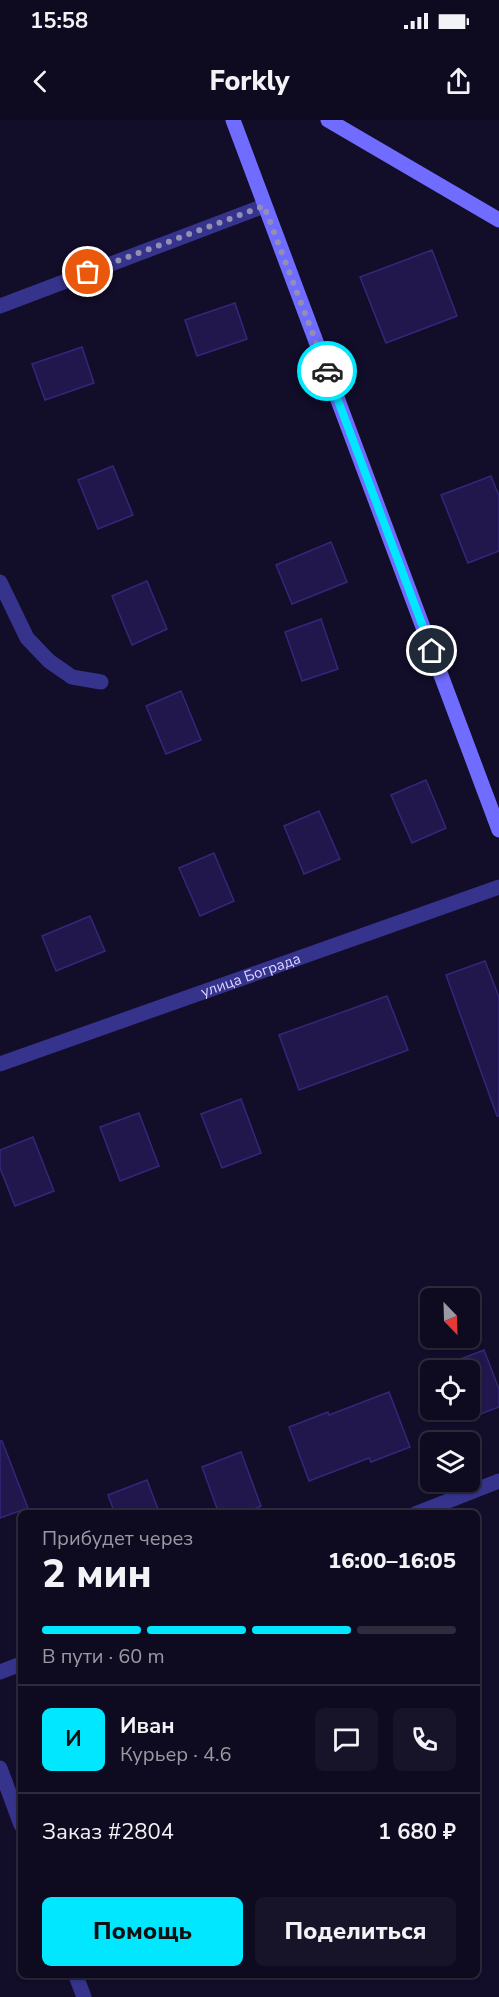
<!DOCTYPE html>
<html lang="ru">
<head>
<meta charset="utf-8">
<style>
	:root { --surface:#0e0a1f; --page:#171328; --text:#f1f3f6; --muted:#9b9aa4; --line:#2e2b3d; --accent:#01e7ff }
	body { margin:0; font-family:"Nunito Sans",sans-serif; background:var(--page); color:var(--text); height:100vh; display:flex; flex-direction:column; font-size:22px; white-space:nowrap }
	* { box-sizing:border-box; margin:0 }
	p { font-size:20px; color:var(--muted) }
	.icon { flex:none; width:33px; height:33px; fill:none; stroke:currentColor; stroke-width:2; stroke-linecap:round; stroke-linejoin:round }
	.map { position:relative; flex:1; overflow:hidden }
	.sheet { position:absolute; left:18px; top:1390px; width:462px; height:468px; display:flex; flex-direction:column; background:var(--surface); border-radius:9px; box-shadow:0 2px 4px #0004,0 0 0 2px var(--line) }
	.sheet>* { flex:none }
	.needle { width:39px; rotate:157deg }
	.tools { position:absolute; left:420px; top:1168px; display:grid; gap:12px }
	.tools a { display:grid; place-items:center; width:60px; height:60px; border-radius:9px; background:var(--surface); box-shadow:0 2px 4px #0004,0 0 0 2px var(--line); font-size:30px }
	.pin { position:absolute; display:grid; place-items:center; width:51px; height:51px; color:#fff; margin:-26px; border:3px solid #fff; border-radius:50%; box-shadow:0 2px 6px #0007 }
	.courier { position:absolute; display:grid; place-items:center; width:60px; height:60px; margin:-30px; border:4px solid #01e7ff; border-radius:50%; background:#fff; color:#222; box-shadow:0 2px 8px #0007 }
	.summary em { font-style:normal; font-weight:800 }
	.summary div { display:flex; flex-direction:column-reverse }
	.summary { display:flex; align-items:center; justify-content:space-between; height:102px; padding:0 24px }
	h1 { font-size:39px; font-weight:800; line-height:45px }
	.bar { display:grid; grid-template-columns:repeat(4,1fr); gap:9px 6px; align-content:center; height:72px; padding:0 24px }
	.bar i { height:8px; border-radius:4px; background:var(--line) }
	.bar .on { background:var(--accent) }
	.bar p { grid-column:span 4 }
	.line { display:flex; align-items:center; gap:15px; padding:0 24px; border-top:2px solid var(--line) }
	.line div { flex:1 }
	.round { display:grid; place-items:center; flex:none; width:63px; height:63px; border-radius:9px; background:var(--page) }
	.primary-button { display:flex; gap:12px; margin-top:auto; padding:12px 24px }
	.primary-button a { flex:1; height:69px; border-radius:9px; background:var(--accent); color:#111; font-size:24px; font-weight:800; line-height:69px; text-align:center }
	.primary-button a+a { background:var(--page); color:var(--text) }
	.status { display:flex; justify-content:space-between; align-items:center; height:42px; padding:0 30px; background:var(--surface); direction:ltr }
	.status svg { height:16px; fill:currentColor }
	header { display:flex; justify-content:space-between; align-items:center; height:78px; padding:0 24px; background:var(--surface); font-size:27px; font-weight:800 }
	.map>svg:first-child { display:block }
	.building { fill:#21174c; stroke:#36267b; stroke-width:1.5 }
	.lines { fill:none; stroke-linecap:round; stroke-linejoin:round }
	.lane { stroke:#36338d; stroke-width:15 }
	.street { stroke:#36338d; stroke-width:15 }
	.secondary { stroke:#6f6cff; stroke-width:15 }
	.done { stroke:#938fb4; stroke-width:6; stroke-dasharray:0 10.8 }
	.route { stroke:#01e7ff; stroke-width:8 }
	.labels { text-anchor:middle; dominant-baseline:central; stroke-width:5; stroke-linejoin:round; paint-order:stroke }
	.street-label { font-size:15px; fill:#d9d5ff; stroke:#120d29 }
</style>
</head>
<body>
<div class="status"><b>15:58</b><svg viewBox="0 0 49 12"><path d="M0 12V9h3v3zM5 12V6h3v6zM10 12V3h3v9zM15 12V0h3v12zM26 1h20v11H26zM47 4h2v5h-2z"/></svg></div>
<header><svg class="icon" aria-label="back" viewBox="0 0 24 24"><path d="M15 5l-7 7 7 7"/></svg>Forkly<svg class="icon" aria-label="share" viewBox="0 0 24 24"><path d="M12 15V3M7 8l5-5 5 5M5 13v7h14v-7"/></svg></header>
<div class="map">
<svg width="499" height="1877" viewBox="0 0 499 1877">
	<rect width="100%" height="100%" fill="#120d29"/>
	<!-- building -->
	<g class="building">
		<path d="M432,130l25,66 -71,27 -26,-66z"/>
		<path d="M235,183l12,36 -50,17 -12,-36z"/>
		<path d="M82,227l12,36 -49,17 -13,-36z"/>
		<path d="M113,346l20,49 -35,14 -20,-49z"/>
		<path d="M491,356l8,20v55l-31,12 -27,-68z"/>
		<path d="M331,422l16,40 -55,22 -16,-39z"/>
		<path d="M147,461l20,48 -35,16 -20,-49z"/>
		<path d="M321,499l17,50 -36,12 -17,-49z"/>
		<path d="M181,571l20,49 -35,14 -20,-48z"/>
		<path d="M426,660l20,48 -34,15 -21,-48z"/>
		<path d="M319,691l21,48 -36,15 -20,-48z"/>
		<path d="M214,733l20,48 -34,15 -21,-48z"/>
		<path d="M90,796l15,35 -49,20 -14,-35z"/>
		<path d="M485,841l14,36v119h-2l-51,-141z"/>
		<path d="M387,876l21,54 -109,40 -20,-55z"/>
		<path d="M241,979l20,54 -39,15 -21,-54z"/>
		<path d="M139,993l20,53 -39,15 -20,-54z"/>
		<path d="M33,1017l21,54 -39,15 -15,-38v-18z"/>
		<path d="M484,1230l15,39v18l-34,13 -3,-10h8v-39h-23l-2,-6z"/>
		<path d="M389,1272l21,55 -39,15 -2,-4 -60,23 -20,-54 39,-15 1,3z"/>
		<path d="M0,1321h2l26,67 -28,10z"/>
		<path d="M241,1332l20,54 -19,8h-23l-17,-47z"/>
		<path d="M147,1360l13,34h-45l-7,-19z"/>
	</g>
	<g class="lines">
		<!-- lane -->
		<path class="lane" d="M0,462l27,56 22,23 23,16 29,5"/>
		<!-- street -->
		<g class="street">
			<path d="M0,186l264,-100"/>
			<path id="s1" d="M0,944l499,-177"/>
			<path d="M415,1394l84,-33"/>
			<path d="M0,1552l21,-8"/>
			<path d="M0,1648l21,57"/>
			<path d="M76,1856l8,21"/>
		</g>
		<!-- secondary -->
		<g class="secondary">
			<path d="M233,0l266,710"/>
			<path d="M328,0l171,100"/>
		</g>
	</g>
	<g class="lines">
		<!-- done -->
		<path class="done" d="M88,152l176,-66 63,165"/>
		<!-- route -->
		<path class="route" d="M327,251l105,280"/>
	</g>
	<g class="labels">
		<!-- street labels -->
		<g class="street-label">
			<text stroke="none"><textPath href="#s1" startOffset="266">улица Бограда</textPath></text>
		</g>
	</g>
</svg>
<div class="tools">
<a><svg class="needle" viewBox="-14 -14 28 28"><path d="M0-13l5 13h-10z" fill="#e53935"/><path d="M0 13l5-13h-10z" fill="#9b9aa4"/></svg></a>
<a><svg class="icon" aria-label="locate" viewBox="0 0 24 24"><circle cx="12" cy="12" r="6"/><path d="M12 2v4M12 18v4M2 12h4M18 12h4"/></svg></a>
<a><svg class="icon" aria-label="layers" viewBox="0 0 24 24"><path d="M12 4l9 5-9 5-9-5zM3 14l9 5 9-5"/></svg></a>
</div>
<div class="pin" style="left:88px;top:152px;background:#ea580c"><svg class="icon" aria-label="bag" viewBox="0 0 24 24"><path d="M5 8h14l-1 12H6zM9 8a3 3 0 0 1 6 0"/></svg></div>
<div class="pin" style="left:432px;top:531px;background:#1f2937"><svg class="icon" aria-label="home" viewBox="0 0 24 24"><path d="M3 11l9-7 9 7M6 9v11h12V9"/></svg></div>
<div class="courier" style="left:327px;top:251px"><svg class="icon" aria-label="car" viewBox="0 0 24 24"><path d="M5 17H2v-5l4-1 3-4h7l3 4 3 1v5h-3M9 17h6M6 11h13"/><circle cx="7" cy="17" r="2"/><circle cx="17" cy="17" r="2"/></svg></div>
<section class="sheet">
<div class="summary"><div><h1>2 мин</h1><p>Прибудет через</p></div><em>16:00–16:05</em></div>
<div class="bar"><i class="on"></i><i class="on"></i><i class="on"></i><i></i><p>В пути · 60 m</p></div>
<div class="line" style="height:108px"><b class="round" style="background:var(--accent);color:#111">И</b><div><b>Иван</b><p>Курьер · 4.6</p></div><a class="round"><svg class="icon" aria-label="chat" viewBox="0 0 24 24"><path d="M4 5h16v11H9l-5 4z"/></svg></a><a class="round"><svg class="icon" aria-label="phone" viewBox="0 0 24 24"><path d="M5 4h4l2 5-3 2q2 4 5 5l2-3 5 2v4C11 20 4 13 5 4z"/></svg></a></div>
<div class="line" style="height:78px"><div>Заказ #2804</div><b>1 680 ₽</b></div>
<div class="primary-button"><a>Помощь</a><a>Поделиться</a></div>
</section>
</div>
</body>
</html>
